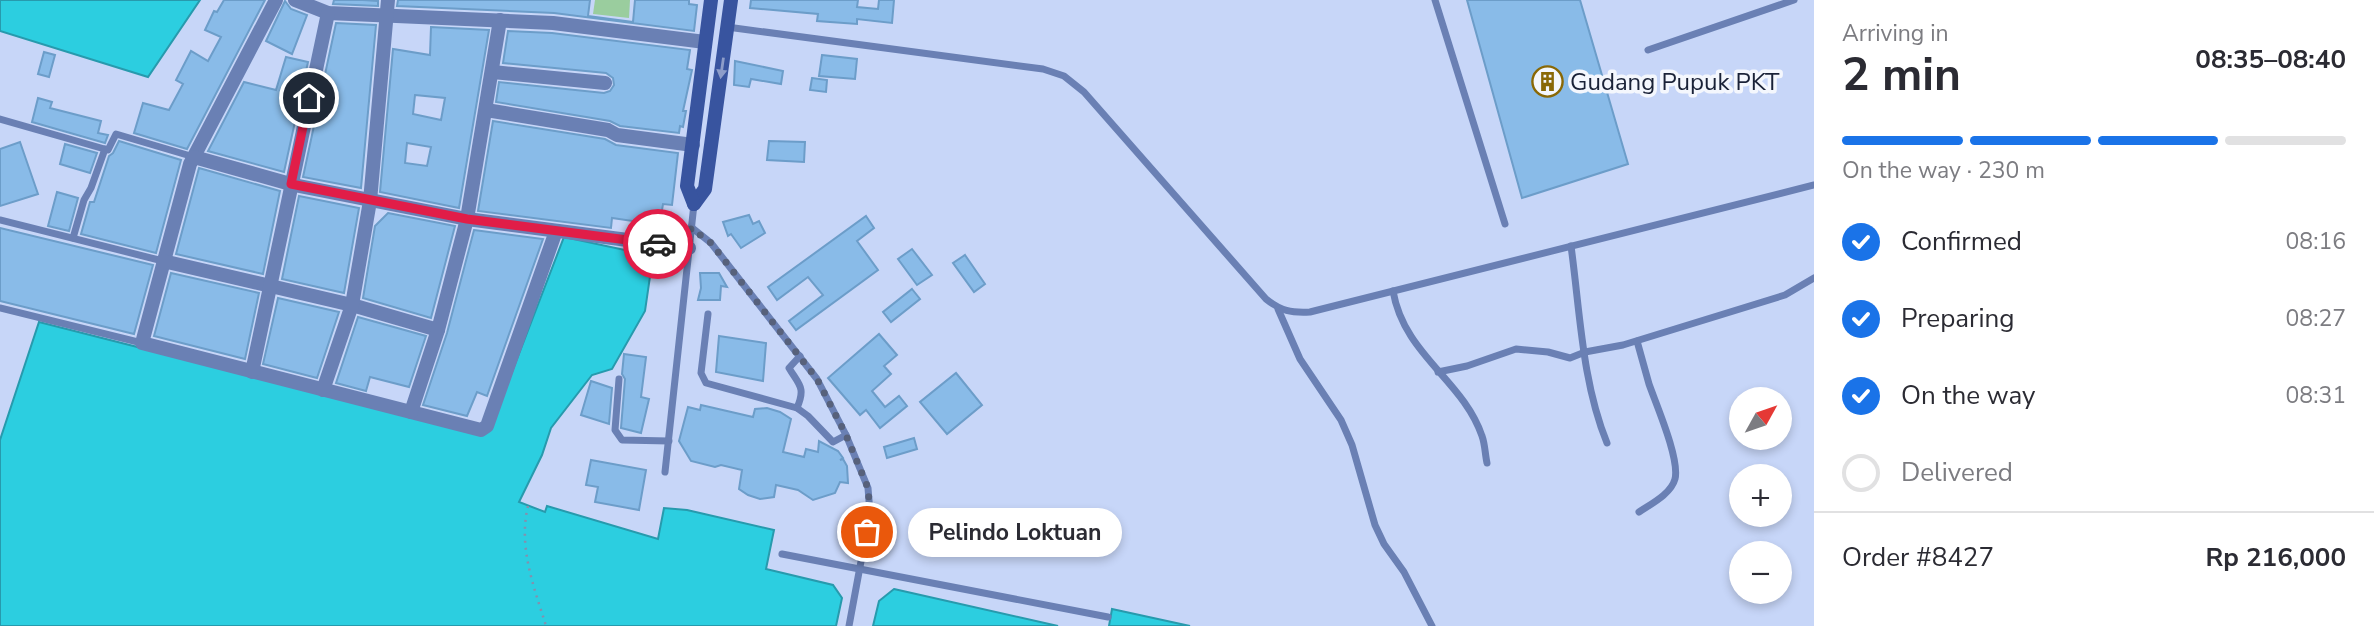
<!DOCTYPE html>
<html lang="en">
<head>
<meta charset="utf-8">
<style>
	:root { --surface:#fff; --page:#f2f2f3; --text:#2b2b33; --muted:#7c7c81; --line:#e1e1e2; --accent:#1a73e8 }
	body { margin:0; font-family:"Nunito Sans",sans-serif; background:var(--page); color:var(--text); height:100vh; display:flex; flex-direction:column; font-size:26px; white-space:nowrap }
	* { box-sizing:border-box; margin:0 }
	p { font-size:23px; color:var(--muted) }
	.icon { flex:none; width:38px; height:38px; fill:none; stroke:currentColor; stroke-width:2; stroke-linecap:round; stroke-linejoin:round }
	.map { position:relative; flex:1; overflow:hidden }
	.panel { display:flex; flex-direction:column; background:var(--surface); width:560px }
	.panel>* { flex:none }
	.needle { width:46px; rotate:50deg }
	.buttons { position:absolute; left:1729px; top:387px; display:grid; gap:14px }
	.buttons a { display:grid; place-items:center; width:63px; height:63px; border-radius:50%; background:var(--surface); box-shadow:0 4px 10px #0003; font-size:35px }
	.pin { position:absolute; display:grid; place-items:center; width:60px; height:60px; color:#fff; margin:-30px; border:4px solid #fff; border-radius:50%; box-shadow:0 2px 7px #0007 }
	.courier { position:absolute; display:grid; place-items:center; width:70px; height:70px; margin:-35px; border:5px solid #e11d48; border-radius:50%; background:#fff; color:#222; box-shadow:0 2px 9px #0007 }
	.bubble { position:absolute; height:49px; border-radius:24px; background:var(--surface); box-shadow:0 4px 10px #0003; font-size:23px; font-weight:700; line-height:49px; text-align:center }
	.headline em { font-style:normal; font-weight:700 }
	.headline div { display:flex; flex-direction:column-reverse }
	.headline { display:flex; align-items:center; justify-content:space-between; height:119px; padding:0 28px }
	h1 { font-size:46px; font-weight:700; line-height:52px }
	.bar { display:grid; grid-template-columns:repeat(4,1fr); gap:10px 7px; align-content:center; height:84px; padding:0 28px }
	.bar i { height:9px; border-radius:5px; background:var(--line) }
	.bar .current { background:var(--accent) }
	.bar p { grid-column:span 4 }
	.line { display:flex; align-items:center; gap:18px; padding:0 28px; border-top:2px solid var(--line) }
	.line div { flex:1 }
	ol { padding:0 28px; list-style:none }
	li { display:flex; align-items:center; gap:21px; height:77px }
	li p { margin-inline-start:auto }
	li .icon { padding:7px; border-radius:50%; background:var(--accent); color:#fff; stroke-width:4 }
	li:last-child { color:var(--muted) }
	li i { width:38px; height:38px; border:4px solid var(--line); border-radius:50% }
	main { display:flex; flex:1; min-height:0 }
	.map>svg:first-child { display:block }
	.green { fill:#9acd9e }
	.water { fill:#2ccee0; stroke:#279aad; stroke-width:2 }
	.building { fill:#89bbe8; stroke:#6c9dc9; stroke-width:2; fill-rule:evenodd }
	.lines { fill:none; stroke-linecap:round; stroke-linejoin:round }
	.path { stroke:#8490ad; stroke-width:2.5; stroke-dasharray:2 5; stroke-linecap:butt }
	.lane { stroke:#6a80b4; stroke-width:7 }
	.street { stroke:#6a80b4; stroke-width:14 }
	.secondary { stroke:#38549f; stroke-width:14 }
	.oneway { fill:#8d9dc9 }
	.done { stroke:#57617b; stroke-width:7; stroke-dasharray:0 12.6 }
	.route { stroke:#e11d48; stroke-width:9 }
	.labels { text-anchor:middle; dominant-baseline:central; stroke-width:7; stroke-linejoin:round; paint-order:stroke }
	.poi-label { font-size:24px; fill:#1a2237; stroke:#f4f7fd; text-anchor:start }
</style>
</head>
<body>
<main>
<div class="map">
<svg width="1814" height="626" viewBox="0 0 1814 626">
	<rect width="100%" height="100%" fill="#c7d6f8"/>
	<!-- green -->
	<path class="green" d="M595,0h35l-1,18 -36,-4z"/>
	<!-- water -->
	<g class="water">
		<path d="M0,0h200l-52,77 -148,-46z"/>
		<path d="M564,237l89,19 -8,55 -33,58 -20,6 -41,53 -9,27 -23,47 26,10 2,-6 111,33 6,-31 23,2 87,20 -8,39 67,16 9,13 -6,28h-836v-186l39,-118 441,112 10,-5z"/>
		<path d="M894,589l164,37h-185l6,-25z"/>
		<path d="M1112,609l78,17h-81z"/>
	</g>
	<!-- building -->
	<g class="building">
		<path d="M224,0h41l-78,149 -53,-16 9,-30 26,7 14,-26 -7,-4 15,-29 17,10 13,-24 -16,-7 9,-19 3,1z"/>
		<path d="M334,0h29l15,1v5l-45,-2z"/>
		<path d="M398,0h192l-2,16 45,6 2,-22h54v4l8,1 -3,26 -140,-18 -157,-7z"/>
		<path d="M751,0h107l-1,7 21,2 1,-9h15l-2,23 -35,-4v5l-40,-3 1,-7 -68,-6z"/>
		<path d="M1467,0h113l48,164 -106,34z"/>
		<path d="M285,1l6,8 16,6 -15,39 -26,-13z"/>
		<path d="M336,23l40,2 -15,163 -58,-11z"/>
		<path d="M431,27l58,3 -30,178 -79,-16 13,-143 37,6zM415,95l30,3 -4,22 -28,-6zM407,143l24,4 -4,19 -22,-3z"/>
		<path d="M508,31l44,2 138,17 -3,19 5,1 -9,41h3l-3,16 -3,-1 -1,7 -59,-7 -10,-5 -114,-19 3,-20 105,11 6,-2 4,-6 -1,-7 -7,-5 -103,-10z"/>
		<path d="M44,52l11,3 -6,22 -11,-3z"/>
		<path d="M822,55l35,4 -2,20 -36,-3z"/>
		<path d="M286,57l22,5 -24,110 -76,-21 36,-69 32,8z"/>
		<path d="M735,61l48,10 -2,13 -30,-5 -2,8 -15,-2z"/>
		<path d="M812,78l15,2 -1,12 -16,-2z"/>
		<path d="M38,98l14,4 -2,6 51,13 -3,12 10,2 -3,8 -73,-21z"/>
		<path d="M493,121l112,18 11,6 62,8 -6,52 -9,-1 -4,24 9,1 -1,6 -35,-4 1,-10 -21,-3 -1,10 -133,-17z"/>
		<path d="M119,141l62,19 -25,93 -75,-19 9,-32h4l15,-46 4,-3z"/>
		<path d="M769,141l36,1 -1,20 -37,-2z"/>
		<path d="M20,142l18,52 -38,12v-57z"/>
		<path d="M65,144l32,9 -7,20 -30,-9z"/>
		<path d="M199,168l81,23 -17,83 -87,-20z"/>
		<path d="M57,192l21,6 -9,33 -21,-5z"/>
		<path d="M299,196l60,12 -15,85 -62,-14z"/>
		<path d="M388,213l67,13 -24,92 -68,-20 12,-72z"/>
		<path d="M749,215l4,9 6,-3 6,12 -24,15 -10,-14 -3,2 -5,-14z"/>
		<path d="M866,216l8,12 -17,13 21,29 -82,60 -7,-9 34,-26 -15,-18 -31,23 -9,-13z"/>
		<path d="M0,228l153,37 -19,69 -134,-33z"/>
		<path d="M474,230l69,9 -56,157 -10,-4 -10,24 -44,-11 24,-72z"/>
		<path d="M912,249l20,26 -15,10 -19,-26z"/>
		<path d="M965,255l20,29 -11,8 -21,-29z"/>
		<path d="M171,273l88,20 -14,66 -91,-23z"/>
		<path d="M700,273h19l8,14 -6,-1 -1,14h-22l3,-12z"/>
		<path d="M912,289l8,10 -29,23 -8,-10z"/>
		<path d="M278,298l61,14 -22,66 -54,-14z"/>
		<path d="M358,317l68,19 -17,51 -39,-10 -4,14 -30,-8z"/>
		<path d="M879,334l18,21 -13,11 7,8 -19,17 13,16 14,-11 8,10 -27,22 -14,-18 -6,5 -32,-37z"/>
		<path d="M719,336l47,7 -3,38 -47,-9z"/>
		<path d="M624,354l22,3 -5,40 8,2 -8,34 -20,-5 4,-49 -3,-5z"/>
		<path d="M956,373l26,32 -35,29 -27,-32z"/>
		<path d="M591,381l21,7 -3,36 -28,-9z"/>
		<path d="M701,405l52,12 2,-8 12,-1 13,4 11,7 -8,33 21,5 2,-8 12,3 1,-11 19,10 5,7 -3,2 3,-1 4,7 1,17 -8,-1 -5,11 -22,7 -15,-10 -22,-5 -2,12 -14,2 -12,-4 -9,-6 3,-19 -21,-5 -6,2 -24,-6 -12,-20 9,-34 12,3z"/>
		<path d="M914,438l3,11 -30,9 -3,-11z"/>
		<path d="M591,460l55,10 -7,40 -44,-8 3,-15 -12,-2z"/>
	</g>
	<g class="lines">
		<!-- path -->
		<path class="path" d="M528,506c-10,41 6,81 18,120"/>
		<!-- lane -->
		<g class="lane">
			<path d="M1435,0l70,224"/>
			<path d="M727,27l316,42 21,7 20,16 182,207c15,12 25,14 44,13l504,-127"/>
			<path d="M1648,50l146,-50"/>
			<path d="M0,119l108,31 8,-16 78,23"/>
			<path d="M0,220l163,41"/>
			<path d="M691,227l20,16 106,136 29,56 22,53 2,25 -21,113"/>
			<path d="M73,238l11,-38 7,-12 14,-39"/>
			<path d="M1571,246c9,65 11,136 36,197"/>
			<path d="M1393,291c11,64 70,89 89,145 3,8 3,18 5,27"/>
			<path d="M0,308l142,35"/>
			<path d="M1278,309l22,50 41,61 11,25 23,80 9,19 20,28 28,54"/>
			<path d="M708,314l-7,59 5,10 91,25c9,-21 2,-23 -8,-40l11,-12"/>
			<path d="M1637,341c4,14 8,29 12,43 7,20 31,75 26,95 -4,15 -24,25 -36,33"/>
			<path d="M1438,372l29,-6 49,-17 32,3 22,6 15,-6 38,-7 162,-50 29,-17"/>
			<path d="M619,379l-4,51 7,10 47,1"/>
			<path d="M797,408l11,8 25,26 13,-7"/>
			<path d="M665,472l29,-268"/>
			<path d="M782,554l326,63"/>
		</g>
		<!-- street -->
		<g class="street">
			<path d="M276,0l-86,164 -48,179 339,87 6,-4 69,-195"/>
			<path d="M295,0l33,13 225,10 152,19"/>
			<path d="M493,72l112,11"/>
			<path d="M486,110l122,20 9,5 76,10"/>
			<path d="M194,157l100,28 173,34 222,29"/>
			<path d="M163,261l189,44 86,25"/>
			<path d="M252,372l76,-359"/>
			<path d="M323,390l29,-85 18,-104 18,-201"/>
			<path d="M411,412l27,-82 29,-111 33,-199"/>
		</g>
		<!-- secondary -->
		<g class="secondary">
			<path d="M694,204l11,-15 26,-189"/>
			<path d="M694,204l-7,-18 24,-186"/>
		</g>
	</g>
	<!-- one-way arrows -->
	<defs><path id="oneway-solid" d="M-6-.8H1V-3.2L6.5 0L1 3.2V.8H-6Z" transform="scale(1.75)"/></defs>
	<use class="oneway" href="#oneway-solid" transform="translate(722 68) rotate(98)"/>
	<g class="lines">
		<!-- done -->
		<path class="done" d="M658,244l31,4 2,-20 20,15 106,136 29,56 22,53 2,25 -3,19"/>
		<!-- route -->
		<path class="route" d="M309,98l-18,86 176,35 191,25"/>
	</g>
	<!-- icons -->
	<defs>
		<symbol id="building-ring" viewBox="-11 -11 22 22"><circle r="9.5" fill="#f4f7fd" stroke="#896806" stroke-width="1.5"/><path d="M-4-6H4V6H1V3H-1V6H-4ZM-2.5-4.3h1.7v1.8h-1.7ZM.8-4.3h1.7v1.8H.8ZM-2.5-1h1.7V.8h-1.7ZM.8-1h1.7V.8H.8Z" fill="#896806"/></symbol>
	</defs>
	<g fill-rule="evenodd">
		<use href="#building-ring" x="1530" y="64" width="35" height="35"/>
	</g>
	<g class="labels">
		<!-- poi labels -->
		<g class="poi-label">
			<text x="1570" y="82">Gudang Pupuk PKT</text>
		</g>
	</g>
</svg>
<div class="buttons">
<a><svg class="needle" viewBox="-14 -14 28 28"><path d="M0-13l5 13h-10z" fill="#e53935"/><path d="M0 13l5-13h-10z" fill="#7c7c81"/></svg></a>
<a>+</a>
<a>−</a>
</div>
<div class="pin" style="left:867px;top:532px;background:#ea580c"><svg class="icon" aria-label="bag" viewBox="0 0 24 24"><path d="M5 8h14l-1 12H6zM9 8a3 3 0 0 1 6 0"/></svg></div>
<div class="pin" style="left:309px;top:98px;background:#1f2937"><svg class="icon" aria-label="home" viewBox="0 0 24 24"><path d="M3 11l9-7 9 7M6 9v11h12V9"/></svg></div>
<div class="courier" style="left:658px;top:244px"><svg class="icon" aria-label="car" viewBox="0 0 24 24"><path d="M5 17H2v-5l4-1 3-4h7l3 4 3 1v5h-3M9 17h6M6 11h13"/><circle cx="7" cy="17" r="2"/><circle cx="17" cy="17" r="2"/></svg></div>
<div class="bubble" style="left:908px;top:508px;width:214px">Pelindo Loktuan</div>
</div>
<section class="panel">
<div class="headline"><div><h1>2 min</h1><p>Arriving in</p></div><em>08:35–08:40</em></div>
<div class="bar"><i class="current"></i><i class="current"></i><i class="current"></i><i></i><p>On the way · 230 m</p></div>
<ol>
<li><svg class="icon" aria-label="check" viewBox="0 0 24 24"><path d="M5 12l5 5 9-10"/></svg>Confirmed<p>08:16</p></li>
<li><svg class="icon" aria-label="check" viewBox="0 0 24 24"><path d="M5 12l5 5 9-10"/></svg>Preparing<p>08:27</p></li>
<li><svg class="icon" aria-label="check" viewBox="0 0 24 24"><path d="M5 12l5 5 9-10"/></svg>On the way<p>08:31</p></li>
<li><i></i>Delivered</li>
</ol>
<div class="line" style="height:91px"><div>Order #8427</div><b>Rp 216,000</b></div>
</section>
</main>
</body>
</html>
